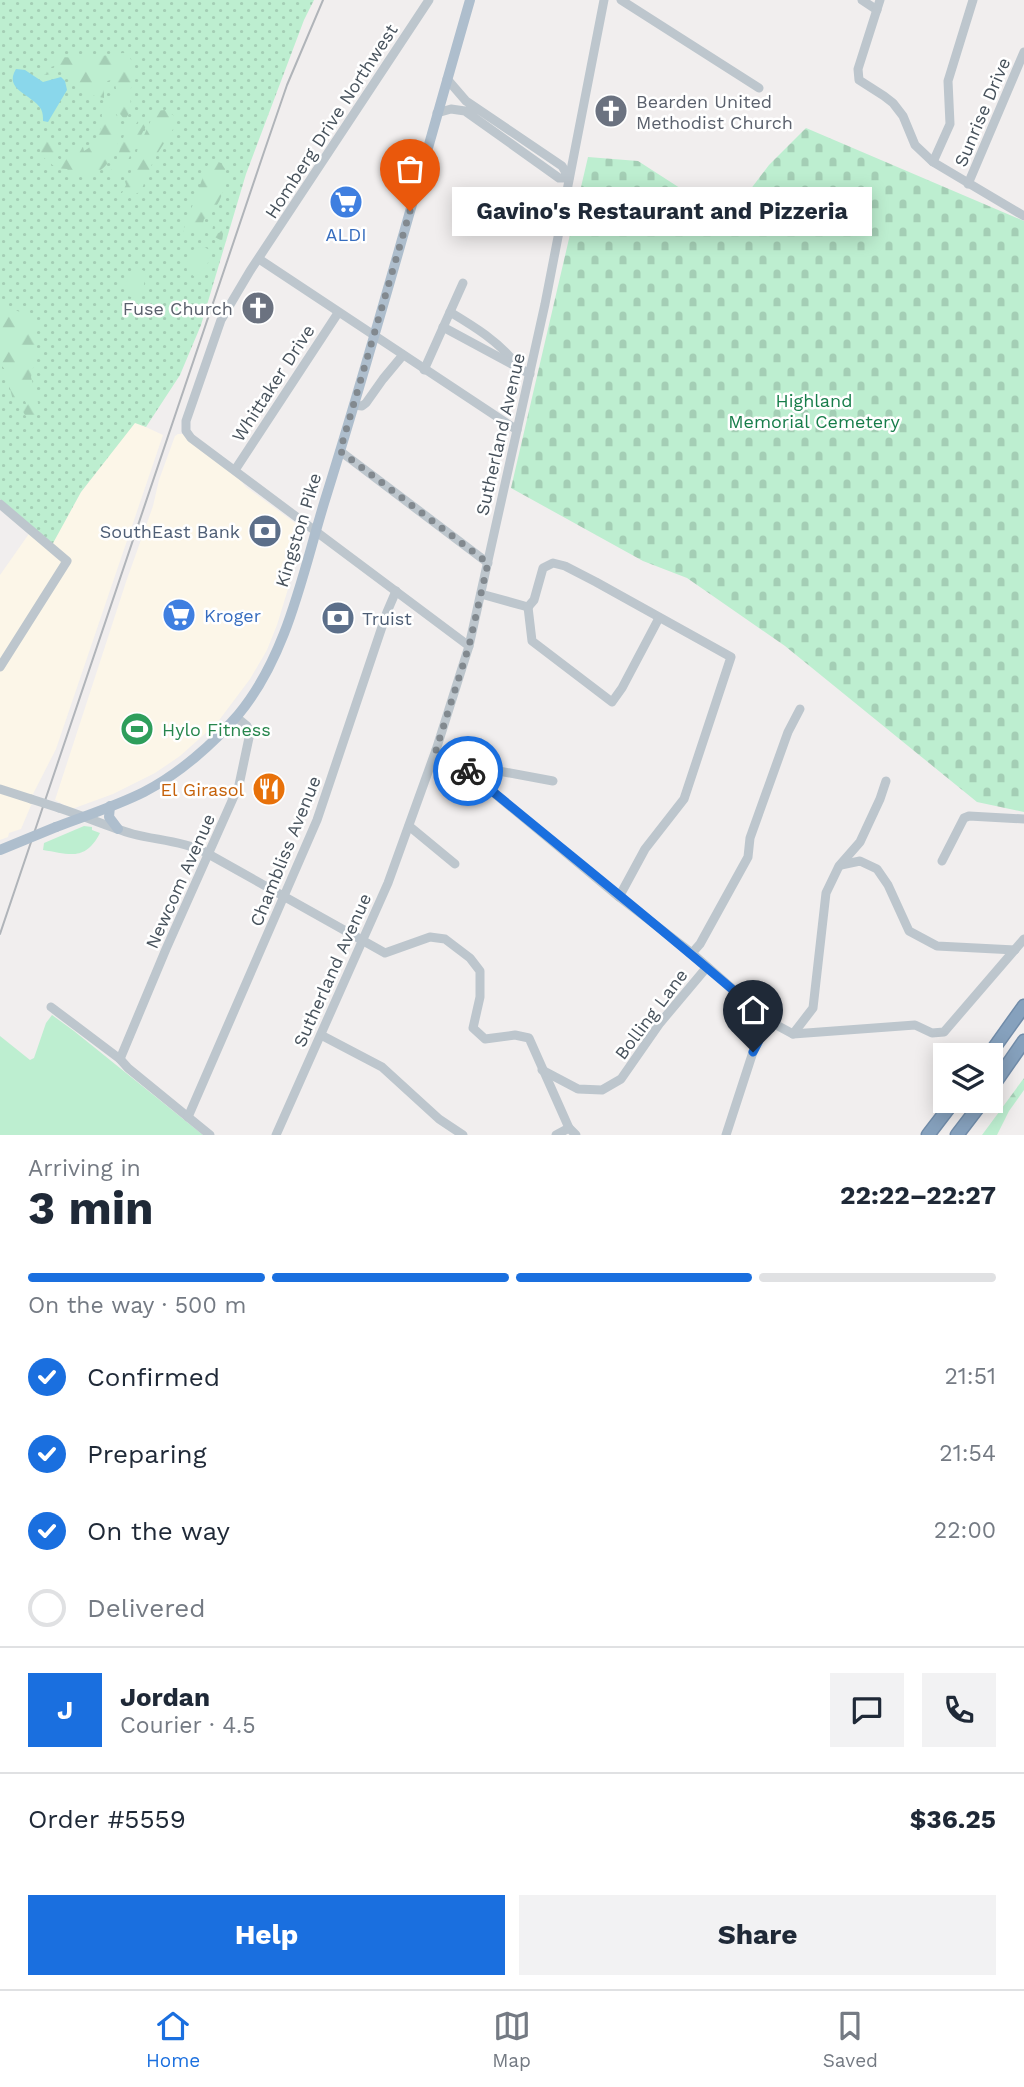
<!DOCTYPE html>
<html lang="en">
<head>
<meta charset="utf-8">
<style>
	:root { --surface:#fff; --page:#f2f2f3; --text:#1f2937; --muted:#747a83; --line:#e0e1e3; --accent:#1a6fdf }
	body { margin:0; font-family:"Work Sans",sans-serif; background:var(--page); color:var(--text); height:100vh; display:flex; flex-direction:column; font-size:26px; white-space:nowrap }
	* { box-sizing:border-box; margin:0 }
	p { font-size:23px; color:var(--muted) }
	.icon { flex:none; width:38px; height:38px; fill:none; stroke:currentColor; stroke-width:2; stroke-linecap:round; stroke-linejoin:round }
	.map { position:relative; height:1135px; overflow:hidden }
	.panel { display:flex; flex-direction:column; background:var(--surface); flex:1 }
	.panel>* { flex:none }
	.tools { position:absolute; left:933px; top:1043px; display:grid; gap:14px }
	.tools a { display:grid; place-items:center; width:70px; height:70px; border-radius:0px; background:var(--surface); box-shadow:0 4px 18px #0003; font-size:35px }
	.pin { position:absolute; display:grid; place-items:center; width:60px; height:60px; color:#fff; margin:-72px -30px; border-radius:50% 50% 50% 0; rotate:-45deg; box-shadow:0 0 7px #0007 }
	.pin .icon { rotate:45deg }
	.courier { position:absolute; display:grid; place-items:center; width:70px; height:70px; margin:-35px; border:5px solid #1a6fdf; border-radius:50%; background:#fff; color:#222; box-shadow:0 2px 9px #0007 }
	.bubble { position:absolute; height:49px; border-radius:0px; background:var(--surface); box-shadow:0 4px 18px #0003; font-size:23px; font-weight:700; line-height:49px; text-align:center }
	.summary em { font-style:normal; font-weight:700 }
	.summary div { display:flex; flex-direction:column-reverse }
	.summary { display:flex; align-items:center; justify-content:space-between; height:119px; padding:0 28px }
	h1 { font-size:46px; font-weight:700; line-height:52px }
	.bar { display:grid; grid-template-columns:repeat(4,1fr); gap:10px 7px; align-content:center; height:84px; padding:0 28px }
	.bar i { height:9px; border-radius:5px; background:var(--line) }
	.bar .selected { background:var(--accent) }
	.bar p { grid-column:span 4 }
	.line { display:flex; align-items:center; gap:18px; padding:0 28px; border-top:2px solid var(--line) }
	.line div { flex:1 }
	.round { display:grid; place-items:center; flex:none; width:74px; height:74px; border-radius:0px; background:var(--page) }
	ol { padding:0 28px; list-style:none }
	li { display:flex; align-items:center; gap:21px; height:77px }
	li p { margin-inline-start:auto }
	li .icon { padding:7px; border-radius:50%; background:var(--accent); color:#fff; stroke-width:4 }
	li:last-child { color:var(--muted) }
	li i { width:38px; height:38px; border:4px solid var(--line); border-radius:50% }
	.button { display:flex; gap:14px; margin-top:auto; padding:14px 28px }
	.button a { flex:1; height:80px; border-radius:0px; background:var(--accent); color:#fff; font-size:28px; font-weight:700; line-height:80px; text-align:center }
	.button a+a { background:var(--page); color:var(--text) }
	.tabs { display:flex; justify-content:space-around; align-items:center; height:98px; border-top:2px solid var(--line); background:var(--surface); font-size:19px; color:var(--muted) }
	.tabs a { display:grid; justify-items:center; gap:4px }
	.tabs .selected { color:var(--accent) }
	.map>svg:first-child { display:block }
	.commercial { fill:#fcf6e8 }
	.grass { fill:url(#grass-dots) }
	.forest { fill:url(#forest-firs) }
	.cemetery { fill:url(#cemetery-stones) }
	.park { fill:#bdeed0 }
	.water { fill:#8ad7eb }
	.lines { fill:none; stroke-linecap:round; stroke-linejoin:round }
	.highway-casing { stroke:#718ca9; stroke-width:15 }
	.minor { stroke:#bdc6cd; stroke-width:9 }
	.major { stroke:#aebecd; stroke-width:10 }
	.highway { stroke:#86a1bd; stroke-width:12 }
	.rail { stroke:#b0b4b9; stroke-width:2 }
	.minor-bridge { stroke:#bdc6cd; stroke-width:9 }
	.major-bridge { stroke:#aebecd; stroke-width:10 }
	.done { stroke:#82898f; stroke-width:7; stroke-dasharray:0 12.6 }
	.route { stroke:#1a6fdf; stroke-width:9 }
	.labels { text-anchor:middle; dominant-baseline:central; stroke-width:5; stroke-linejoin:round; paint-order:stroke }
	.worship-label { font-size:18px; fill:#5b616d; stroke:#fff; text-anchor:start }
	.street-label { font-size:18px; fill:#47525c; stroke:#fff }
	.shop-label { font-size:18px; fill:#366cbe; stroke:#fff }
	.park-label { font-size:18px; fill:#177d4a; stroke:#fff }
	.service-label { font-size:18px; fill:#4e5e75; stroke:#fff; text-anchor:end }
	.leisure-label { font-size:18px; fill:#27864d; stroke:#fff; text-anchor:start }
	.food-label { font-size:18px; fill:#c56008; stroke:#fff; text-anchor:end }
</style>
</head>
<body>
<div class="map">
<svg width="1024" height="1135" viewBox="0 0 1024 1135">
	<defs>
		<pattern id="grass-dots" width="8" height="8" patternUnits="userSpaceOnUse" patternTransform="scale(1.75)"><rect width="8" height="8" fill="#bdeed0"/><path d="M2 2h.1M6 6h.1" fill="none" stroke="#a4ceb5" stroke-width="1.8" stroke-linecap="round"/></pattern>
		<pattern id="forest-firs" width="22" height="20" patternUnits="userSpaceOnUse" patternTransform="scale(1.75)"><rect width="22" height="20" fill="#bdeed0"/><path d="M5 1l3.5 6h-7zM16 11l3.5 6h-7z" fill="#a4ceb5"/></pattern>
		<pattern id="cemetery-stones" width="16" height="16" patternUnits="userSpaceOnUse" patternTransform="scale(1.75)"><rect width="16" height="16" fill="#bdeed0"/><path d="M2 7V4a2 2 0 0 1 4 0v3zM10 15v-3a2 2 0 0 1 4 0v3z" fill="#a4ceb5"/></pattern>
	</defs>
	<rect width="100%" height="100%" fill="#f1eeee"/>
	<!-- commercial -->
	<g class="commercial">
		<path d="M135,422l28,13 -107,314 -24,47v7l-11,26 -12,4 -1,4 -8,3v-265l33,-47 19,16 29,-52z"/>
		<path d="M178,434h6l56,46 6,7 56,41 3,5 -28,92 -10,25 -17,29 -33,44 -37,33 -25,17 -42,21 -41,15 -17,-9 71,-218 27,-76 6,-26 16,-44z"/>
	</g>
	<!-- grass -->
	<path class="grass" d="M0,0h314l-10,20 -58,154 -45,151 -21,50 -34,52 -11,-4 -54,69 -29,53 -52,-46z"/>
	<!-- forest -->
	<g class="forest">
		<path d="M123,53l5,1 9,17 -7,20 1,19 -6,10 -14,-17 5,-14 -2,-10 -10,3v16l-22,-5 -14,-20 -7,-2 -4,-6 -9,3 5,6 -8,1 -4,-3 17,-15 28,1z"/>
		<path d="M102,103c30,10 17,57 -4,69 -7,4 -20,3 -27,2l-4,-5 -11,-1 -14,-12 -4,-14 3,-8 17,10 -1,13 2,2h11l2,-10 3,-3 8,1 1,4c19,-10 18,-30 18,-48z"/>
		<path d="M153,110c-9,24 -24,43 -32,67v4l-4,2 -7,-12c14,-15 9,-51 34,-59l-8,12 5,3 6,-16z"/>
		<path d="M165,110l8,5 2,11 -21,33 -13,32 -14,8 -8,-1 -1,-5h4l4,-8 -1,-4 3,-2 10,-24 -1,-4 18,-40z"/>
		<path d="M213,160l8,3 4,6c-1,11 -1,26 -8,36 -2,3 -5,6 -6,10l-7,4 -1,4 10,3 -1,5 7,2 5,-5 -2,13 -20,-11 -15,3 -4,-2 24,-65z"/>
		<path d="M6,306l14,6 14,3 1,4v40l-4,18 7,26 -4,17c-5,0 -11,-6 -12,-11l5,-4 -2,-4 -7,-3 -5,2 -8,-30 -5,-7v-51z"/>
		<path d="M1024,1078v12l-15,21 -12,24h-15z"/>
	</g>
	<!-- cemetery -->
	<path class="cemetery" d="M806,128l218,93v591l-47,-10 -192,-156 -98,-68 -44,-17 -132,-73 77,-331 50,4 90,58 41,-54z"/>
	<!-- park -->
	<g class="park">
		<path d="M197,247l9,1 5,3 -4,15 -12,11 -8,-6c-1,-10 2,-19 10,-24z"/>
		<path d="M137,267l9,5 -4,25 -3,3 -11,-4 -4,-8 8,-18z"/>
		<path d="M84,826l8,1v3l8,3c-15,29 -31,21 -57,17l1,-7z"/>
		<path d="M52,1015l22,16 129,104h-203v-99l30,24 4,-2 12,-35z"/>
	</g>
	<!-- water -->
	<path class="water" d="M16,69l9,1 18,12 18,-5 4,4 2,9 -19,32 -5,-1c0,-4 0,-8 -2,-12 -9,-15 -38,-19 -25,-40z"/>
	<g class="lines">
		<defs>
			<g id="highway">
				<path d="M989,1055l35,-49"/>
				<path d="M990,1090l34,-49"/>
				<path d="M928,1135l26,-34"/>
				<path d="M957,1135l26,-34"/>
			</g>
		</defs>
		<!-- highway casing -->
		<use href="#highway" class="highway-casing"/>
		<!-- minor -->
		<g class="minor">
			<path d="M429,0l-179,271 -29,49 -35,101v10l5,7 278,208"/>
			<path d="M621,0l138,88"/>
			<path d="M862,0l15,10"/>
			<path d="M880,0l-22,69 1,11 25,16 9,7 10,13 12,29 18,17 91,54"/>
			<path d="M437,113l14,-4 14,2 94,67h10l-7,-12 -96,-65 -19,-22"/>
			<path d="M933,162l17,-38 -2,-43 25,-81"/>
			<path d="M968,184l56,-132"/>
			<path d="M259,259l258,171"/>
			<path d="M450,312c25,15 48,29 66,52"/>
			<path d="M443,327l87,47"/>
			<path d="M424,370l39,-87"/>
			<path d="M354,405l8,1 4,-3 17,-24 20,-24"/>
			<path d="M340,451l148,112"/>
			<path d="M235,470l103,-157"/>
			<path d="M0,504l67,57 -67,106"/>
			<path d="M481,594l47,13"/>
			<path d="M528,607l6,-7 9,-32 10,-5 12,3 31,16 135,75 -47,142 -39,50 -26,48"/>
			<path d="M528,607l4,34 80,61 10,-14 37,-70"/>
			<path d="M436,750l29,19 154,128 73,56 77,68 24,13 122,-9 17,8 12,-1 80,-93"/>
			<path d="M465,769h23l65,12"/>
			<path d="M0,789l31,10"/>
			<path d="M59,808c25,8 49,19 74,26 23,6 48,7 70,17l182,102 45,-16 15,2 25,19 10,13v26l-7,31 12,11 30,-4 14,3 40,90 7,7"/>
			<path d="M409,826l46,38"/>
			<path d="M942,861l22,-43 5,-2 55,3"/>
			<path d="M841,865l19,-4 17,8 11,16 21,46 28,15 78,4"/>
			<path d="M692,953l8,-9 48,-87 2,-19 38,-106 12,-23"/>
			<path d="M51,1007l69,52 8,9 82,67"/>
			<path d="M793,1034l20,-26 13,-115 13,-27 21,-24 20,-43 6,-18"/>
			<path d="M321,1035l61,32 57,52 24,16"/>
			<path d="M120,1059l46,-110 73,-164 11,-52 -3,-7 -11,-9"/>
			<path d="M542,1070l36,19 24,1 19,-11 39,-56 47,-56"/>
			<path d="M188,1117l129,-297 70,-208 9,-21"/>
			<path d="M276,1135l112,-252 48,-133 33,-104 76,-342 59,-304"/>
			<path d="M556,1135l13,-7"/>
			<path d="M726,1135l27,-83 16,-31"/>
		</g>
		<!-- major -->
		<g class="major">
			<path d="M110,806l-1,11 9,12"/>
			<path d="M56,827c29,-11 60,-21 88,-35 35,-18 69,-48 94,-77 50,-60 65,-144 87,-215 52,-166 97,-333 145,-500"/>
		</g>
		<!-- highway -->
		<use href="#highway" class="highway"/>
		<!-- rail -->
		<path class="rail" d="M0,934l264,-782 23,-67 36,-85"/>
		<!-- minor-bridge -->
		<path class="minor-bridge" d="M31,799l28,9"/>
		<!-- major-bridge -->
		<path class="major-bridge" d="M0,850l56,-23"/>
	</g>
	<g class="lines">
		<!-- done -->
		<path class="done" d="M410,211l-70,240 148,112 -19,83 -33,104 32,21"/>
		<!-- route -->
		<path class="route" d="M468,771c101,84 203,164 301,250l-16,31"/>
	</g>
	<!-- icons -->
	<defs>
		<symbol id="church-disc" viewBox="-11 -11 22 22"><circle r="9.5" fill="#6b7280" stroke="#fff"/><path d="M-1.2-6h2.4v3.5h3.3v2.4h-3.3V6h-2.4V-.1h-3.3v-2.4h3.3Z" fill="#fff"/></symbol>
		<symbol id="supermarket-disc" viewBox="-11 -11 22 22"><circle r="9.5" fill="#3f7fe0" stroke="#fff"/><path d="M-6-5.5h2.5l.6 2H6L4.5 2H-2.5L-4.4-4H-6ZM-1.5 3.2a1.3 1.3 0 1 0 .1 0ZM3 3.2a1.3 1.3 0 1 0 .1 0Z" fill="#fff"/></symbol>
		<symbol id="bank-disc" viewBox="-11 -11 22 22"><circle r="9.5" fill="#5c6f8a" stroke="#fff"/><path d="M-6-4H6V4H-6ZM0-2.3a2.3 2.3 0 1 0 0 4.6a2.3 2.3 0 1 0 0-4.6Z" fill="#fff"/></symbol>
		<symbol id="stadium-disc" viewBox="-11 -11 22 22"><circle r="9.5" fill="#2e9e5b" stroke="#fff"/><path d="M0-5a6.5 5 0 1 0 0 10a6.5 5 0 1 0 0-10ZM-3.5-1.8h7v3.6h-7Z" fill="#fff"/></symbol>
		<symbol id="restaurant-disc" viewBox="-11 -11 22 22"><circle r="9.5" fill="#e8710a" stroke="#fff"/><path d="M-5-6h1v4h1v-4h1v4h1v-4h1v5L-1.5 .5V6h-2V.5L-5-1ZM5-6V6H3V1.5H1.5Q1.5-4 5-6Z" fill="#fff"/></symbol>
	</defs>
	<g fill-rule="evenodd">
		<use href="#church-disc" x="592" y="92" width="38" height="38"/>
		<use href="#supermarket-disc" x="327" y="183" width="38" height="38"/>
		<use href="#church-disc" x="239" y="289" width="38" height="38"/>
		<use href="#bank-disc" x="246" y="512" width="38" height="38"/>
		<use href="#supermarket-disc" x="160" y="596" width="38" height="38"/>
		<use href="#bank-disc" x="319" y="599" width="38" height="38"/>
		<use href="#stadium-disc" x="118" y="710" width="38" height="38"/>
		<use href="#restaurant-disc" x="250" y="770" width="38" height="38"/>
	</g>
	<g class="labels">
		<!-- worship labels -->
		<g class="worship-label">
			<text x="636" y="101">Bearden United<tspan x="636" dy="21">Methodist Church</tspan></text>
			<text x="233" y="308" text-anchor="end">Fuse Church</text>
		</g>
		<!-- street labels -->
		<g class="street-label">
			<text transform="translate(982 112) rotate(-67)">Sunrise Drive</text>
			<text transform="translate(331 121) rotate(-57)">Homberg Drive Northwest</text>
			<text transform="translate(273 383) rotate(-57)">Whittaker Drive</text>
			<text transform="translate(500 434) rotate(-77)">Sutherland Avenue</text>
			<text transform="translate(298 530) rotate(-73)">Kingston Pike</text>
			<text transform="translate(285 851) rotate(-68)">Chambliss Avenue</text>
			<text transform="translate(180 881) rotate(-66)">Newcom Avenue</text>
			<text transform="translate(332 970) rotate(-66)">Sutherland Avenue</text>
			<text transform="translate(651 1014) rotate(-53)">Bolling Lane</text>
		</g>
		<!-- shop labels -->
		<g class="shop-label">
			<text x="346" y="234">ALDI</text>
			<text x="204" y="615" text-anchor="start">Kroger</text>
		</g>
		<!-- park labels -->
		<g class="park-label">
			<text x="814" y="400">Highland<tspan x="814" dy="21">Memorial Cemetery</tspan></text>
		</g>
		<!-- service labels -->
		<g class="service-label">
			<text x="240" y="531">SouthEast Bank</text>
			<text x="362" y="618" text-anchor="start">Truist</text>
		</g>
		<!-- leisure labels -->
		<g class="leisure-label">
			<text x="162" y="729">Hylo Fitness</text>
		</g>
		<!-- food labels -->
		<g class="food-label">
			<text x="244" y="789">El Girasol</text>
		</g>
	</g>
</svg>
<div class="tools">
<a><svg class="icon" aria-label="layers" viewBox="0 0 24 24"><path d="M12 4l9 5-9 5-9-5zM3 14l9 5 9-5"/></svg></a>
</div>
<div class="pin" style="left:410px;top:211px;background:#ea580c"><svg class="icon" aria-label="bag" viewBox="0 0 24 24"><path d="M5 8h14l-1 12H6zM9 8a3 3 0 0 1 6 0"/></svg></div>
<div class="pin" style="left:753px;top:1052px;background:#1f2937"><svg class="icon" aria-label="home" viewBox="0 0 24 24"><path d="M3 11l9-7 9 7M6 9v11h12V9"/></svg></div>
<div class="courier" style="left:468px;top:771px"><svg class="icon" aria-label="bike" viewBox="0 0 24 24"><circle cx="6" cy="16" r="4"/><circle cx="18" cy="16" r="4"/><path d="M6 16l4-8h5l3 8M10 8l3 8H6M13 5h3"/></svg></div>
<div class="bubble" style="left:452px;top:187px;width:420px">Gavino's Restaurant and Pizzeria</div>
</div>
<section class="panel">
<div class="summary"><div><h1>3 min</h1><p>Arriving in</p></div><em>22:22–22:27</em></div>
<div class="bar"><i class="selected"></i><i class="selected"></i><i class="selected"></i><i></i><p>On the way · 500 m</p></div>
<ol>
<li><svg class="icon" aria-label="check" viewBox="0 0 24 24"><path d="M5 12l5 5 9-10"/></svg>Confirmed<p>21:51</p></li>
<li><svg class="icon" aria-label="check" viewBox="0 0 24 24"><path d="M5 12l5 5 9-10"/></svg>Preparing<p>21:54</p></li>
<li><svg class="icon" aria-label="check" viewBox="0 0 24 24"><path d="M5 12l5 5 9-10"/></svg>On the way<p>22:00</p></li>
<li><i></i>Delivered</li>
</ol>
<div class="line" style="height:126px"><b class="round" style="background:var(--accent);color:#fff">J</b><div><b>Jordan</b><p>Courier · 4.5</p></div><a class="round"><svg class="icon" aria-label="chat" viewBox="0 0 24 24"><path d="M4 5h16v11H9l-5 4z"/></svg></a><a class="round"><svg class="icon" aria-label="phone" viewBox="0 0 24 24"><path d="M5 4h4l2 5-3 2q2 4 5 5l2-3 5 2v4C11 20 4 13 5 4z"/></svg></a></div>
<div class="line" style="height:91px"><div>Order #5559</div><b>$36.25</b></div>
<div class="button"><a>Help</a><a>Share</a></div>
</section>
<nav class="tabs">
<a class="selected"><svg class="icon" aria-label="home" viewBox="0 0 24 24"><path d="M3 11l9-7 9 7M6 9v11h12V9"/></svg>Home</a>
<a><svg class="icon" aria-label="map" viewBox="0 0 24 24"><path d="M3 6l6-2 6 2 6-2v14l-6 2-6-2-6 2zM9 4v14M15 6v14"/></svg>Map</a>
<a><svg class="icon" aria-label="saved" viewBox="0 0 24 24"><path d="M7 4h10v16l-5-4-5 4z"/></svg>Saved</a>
</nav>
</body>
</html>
